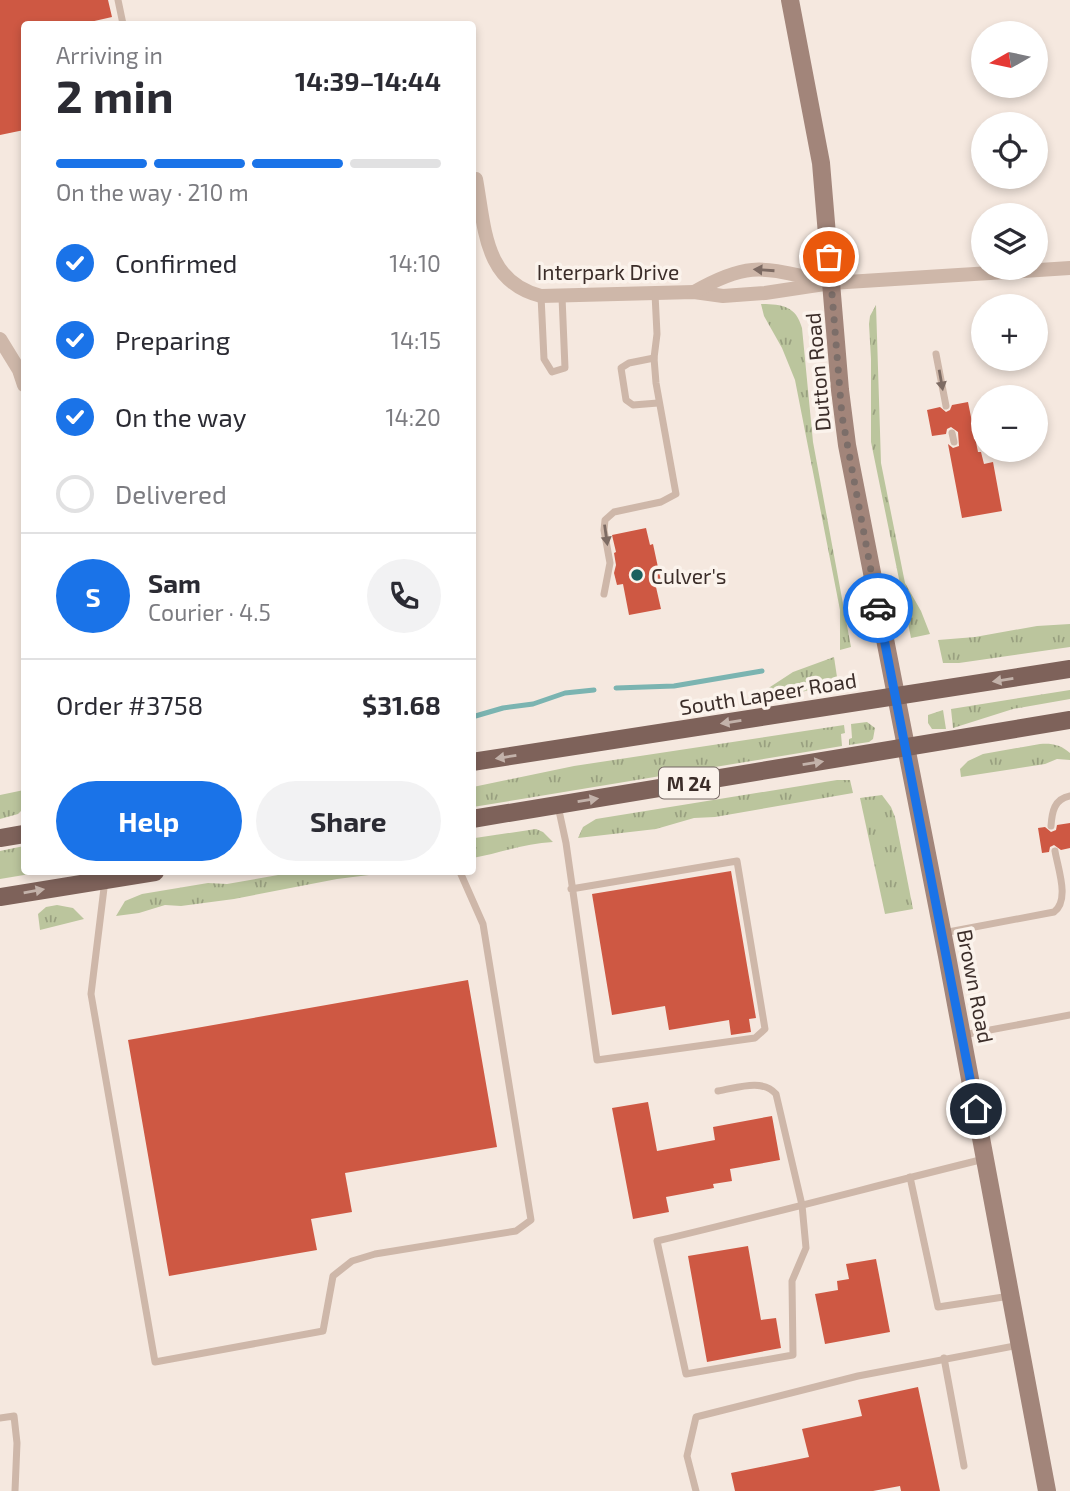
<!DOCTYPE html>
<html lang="en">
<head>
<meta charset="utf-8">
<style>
	:root { --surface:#fff; --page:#f2f2f3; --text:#2b2b33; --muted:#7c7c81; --line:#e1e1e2; --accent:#1a73e8 }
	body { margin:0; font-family:"Exo 2",sans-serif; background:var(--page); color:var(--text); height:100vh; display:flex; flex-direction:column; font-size:26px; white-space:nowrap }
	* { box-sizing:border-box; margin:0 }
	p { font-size:23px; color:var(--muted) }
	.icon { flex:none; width:38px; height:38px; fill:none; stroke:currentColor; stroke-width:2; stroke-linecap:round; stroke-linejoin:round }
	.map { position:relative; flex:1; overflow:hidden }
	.side { position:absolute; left:21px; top:21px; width:455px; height:854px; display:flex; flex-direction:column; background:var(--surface); border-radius:7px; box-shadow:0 4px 10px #0003 }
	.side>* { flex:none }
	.needle { width:46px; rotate:261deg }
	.controls { position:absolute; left:971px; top:21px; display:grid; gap:14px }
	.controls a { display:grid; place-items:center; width:77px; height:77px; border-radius:50%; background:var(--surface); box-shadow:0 4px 10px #0003; font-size:35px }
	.pin { position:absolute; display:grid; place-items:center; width:60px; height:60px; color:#fff; margin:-30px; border:4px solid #fff; border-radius:50%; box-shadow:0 2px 7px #0007 }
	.courier { position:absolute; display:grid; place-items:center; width:70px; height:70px; margin:-35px; border:5px solid #1a73e8; border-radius:50%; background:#fff; color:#222; box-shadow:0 2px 9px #0007 }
	.head em { font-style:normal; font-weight:700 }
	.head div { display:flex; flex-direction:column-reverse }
	.head { display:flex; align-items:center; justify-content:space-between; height:119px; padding:0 35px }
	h1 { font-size:46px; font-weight:700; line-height:52px }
	.bar { display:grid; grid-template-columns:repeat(4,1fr); gap:10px 7px; align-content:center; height:84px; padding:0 35px }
	.bar i { height:9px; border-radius:5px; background:var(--line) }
	.bar .active { background:var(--accent) }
	.bar p { grid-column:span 4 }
	.line { display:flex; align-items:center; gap:18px; padding:0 35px; border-top:2px solid var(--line) }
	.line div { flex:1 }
	.round { display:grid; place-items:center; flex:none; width:74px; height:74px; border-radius:37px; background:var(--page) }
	ol { padding:0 35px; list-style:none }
	li { display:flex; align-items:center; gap:21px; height:77px }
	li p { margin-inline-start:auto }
	li .icon { padding:7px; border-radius:50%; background:var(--accent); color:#fff; stroke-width:4 }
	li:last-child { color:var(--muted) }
	li i { width:38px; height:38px; border:4px solid var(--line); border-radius:50% }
	.action { display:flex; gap:14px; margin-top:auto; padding:14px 35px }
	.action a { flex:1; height:80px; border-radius:42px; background:var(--accent); color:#fff; font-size:28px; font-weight:700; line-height:80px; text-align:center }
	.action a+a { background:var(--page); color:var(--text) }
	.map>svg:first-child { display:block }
	.grass { fill:url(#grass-tufts) }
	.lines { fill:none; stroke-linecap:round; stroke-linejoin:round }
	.stream { stroke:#7bb4b1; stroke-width:5 }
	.building { fill:#ce5843 }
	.lane { stroke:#ceb7a9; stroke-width:7 }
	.street { stroke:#ceb7a9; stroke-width:14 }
	.secondary { stroke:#a2857a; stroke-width:18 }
	.primary { stroke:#7e625a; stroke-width:18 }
	.oneway { fill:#7d6b63 }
	.oneway2 { fill:#c3b2aa }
	.done { stroke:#7c6e69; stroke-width:7; stroke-dasharray:0 12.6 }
	.route { stroke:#1a73e8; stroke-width:9 }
	.poi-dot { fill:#1b605e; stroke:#fbf3ec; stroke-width:2.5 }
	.labels { text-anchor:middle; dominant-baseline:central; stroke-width:7; stroke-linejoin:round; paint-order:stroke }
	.shield { fill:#fbf3ec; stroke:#756864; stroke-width:2 }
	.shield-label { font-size:19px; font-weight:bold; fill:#3b2d29 }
	.street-label { font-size:21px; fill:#3b2d29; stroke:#fbf3ec }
	.poi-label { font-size:21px; fill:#3b2d29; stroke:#fbf3ec; text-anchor:start }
</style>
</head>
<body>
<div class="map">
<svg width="1070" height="1491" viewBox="0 0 1070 1491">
	<defs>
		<pattern id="grass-tufts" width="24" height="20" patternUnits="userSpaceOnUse" patternTransform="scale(1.75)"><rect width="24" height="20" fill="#bbc59d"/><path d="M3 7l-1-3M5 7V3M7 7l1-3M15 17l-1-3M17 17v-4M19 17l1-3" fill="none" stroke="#99a080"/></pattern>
	</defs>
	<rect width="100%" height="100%" fill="#f5e8df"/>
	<!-- grass -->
	<g class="grass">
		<path d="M761,304c21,0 35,2 41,24l11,114 38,205 -11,3v-40l-45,-230 -13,-32 -18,-32z"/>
		<path d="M876,305l5,158 24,120 16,28 9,23 -19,4 -40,-196v-83l-2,-35 1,-8z"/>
		<path d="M1070,624v23l-111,16h-16l-5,-23 37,-3 62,-11z"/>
		<path d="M834,657l3,20 -16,10 -47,12 -7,-10 26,-17z"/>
		<path d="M1070,690v9l-57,10 -60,19 -2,-19z"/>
		<path d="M943,710l3,19h-14l-4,-6v-8z"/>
		<path d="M867,722l8,6 -2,11 -4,3 -20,3v-6l3,-1 -1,-14z"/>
		<path d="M844,725l1,8 -4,1 1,12 -369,61v-20l101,-21z"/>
		<path d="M1040,744c12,-1 21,1 30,9v7l-13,-1 -12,5 -84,13 -1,-8 8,-8 15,-7z"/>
		<path d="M837,780h13l3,13 -138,24 -21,1 -38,11 -78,9 5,-11 13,-8z"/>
		<path d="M24,790v18l-6,6 -18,5v-24z"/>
		<path d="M882,795l9,12 4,10 18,92 -28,5 -25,-116z"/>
		<path d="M536,829l7,3 10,10c-27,1 -53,11 -80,16v-18l2,-2z"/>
		<path d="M24,846v26h18l-42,7v-28z"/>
		<path d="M295,872h98l-56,7 -103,20 -53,7 -16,-1 -26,8 -23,3 9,-15 17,-7 66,-11 19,1z"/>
		<path d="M57,905l16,3 11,11 -44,11 -2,-16 8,-7z"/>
	</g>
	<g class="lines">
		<!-- stream -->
		<g class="stream">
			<path d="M616,688l58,-2 88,-15"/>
			<path d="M472,717l31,-9 30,-4 32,-11 29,-3"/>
		</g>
	</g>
	<!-- building -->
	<g class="building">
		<path d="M0,0h108l4,17 -22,5 1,2h-67v106l-24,5z"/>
		<path d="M968,402l10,50h3l3,12 9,-2 9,49 -40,7 -14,-74 5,4 6,-2 -1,-14 -7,-5 -4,2 -1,5 -14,2 -5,-26 13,-3 6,5 4,-2 2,-5z"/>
		<path d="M646,528l4,17 3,-1 9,42 -6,1 5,22 -32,6 -6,-31 -6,1 -3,-12 2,-8 -2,-12 2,-1 -4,-17z"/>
		<path d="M1070,823v25l-9,2 -7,-5 -4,2 -1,5 -7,1 -4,-25 7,-1 6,5 5,-2 1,-5z"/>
		<path d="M731,871l25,147 -7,1 2,13 -20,3 -2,-15 -60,10 -4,-24 -53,9 -20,-121z"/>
		<path d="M468,980l29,167 -152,26 7,39 -41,7 6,31 -148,26 -41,-236z"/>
		<path d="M648,1102l9,49 58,-11 -2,-13 59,-11 8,44 -50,9 2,12 -19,3 1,4 -48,9 3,15 -36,7 -21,-111z"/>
		<path d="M748,1246l13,74 15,-2 5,30 -74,14 -19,-106z"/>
		<path d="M876,1259l14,73 -65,12 -10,-50 23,-4 -1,-9 12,-2 -3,-15z"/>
		<path d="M918,1387l22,104h-39l-1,-5 -27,5h-138l-4,-18 78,-16 -7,-28 60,-13 -4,-16z"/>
	</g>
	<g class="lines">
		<!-- lane -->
		<g class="lane">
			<path d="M118,0l5,24"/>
			<path d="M541,296l3,63 8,13 13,-4 -3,-71"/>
			<path d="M936,354l10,52"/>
			<path d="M654,358l-25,5 -8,5 5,32 7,5 25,-2"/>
			<path d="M952,433l2,9"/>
			<path d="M604,594l6,-31 -6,-33 1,-10 9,-8 47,-10 15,-8 -20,-111 -2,-25 3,-24 -2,-40"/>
			<path d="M558,806l8,37 31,217 158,-22 10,-9 -28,-168 -166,28"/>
			<path d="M1051,826c1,-14 3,-27 19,-30"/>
			<path d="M105,880l-14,114 64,368 168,-31 10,-55 19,-15 23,-7 141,-23 15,-11 -48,-296 -23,-52"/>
			<path d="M943,933l111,-21c16,-12 4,-43 1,-61"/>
			<path d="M963,1035l107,-20"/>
			<path d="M718,1091c19,-3 44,-13 58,3l26,111 4,43 -14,33 1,74 -107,19 -29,-133c110,-26 218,-55 327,-82"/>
			<path d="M910,1177l28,130 72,-11"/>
			<path d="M944,1358l20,108"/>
			<path d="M0,1418l14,-2 3,27 -2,48"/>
			<path d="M696,1491l-9,-35 9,-39 162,-41 161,-31"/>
		</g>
		<!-- street -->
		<g class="street">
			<path d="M476,179c9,49 8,103 65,117l153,-4 29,4 42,-3 66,-10 239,-15"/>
			<path d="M694,292c56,-32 70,-24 129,-11"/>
			<path d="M0,339l19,31 5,15"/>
		</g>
		<!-- secondary -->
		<path class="secondary" d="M790,0l31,163 19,227 7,55 100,511 100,535"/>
		<!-- primary -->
		<g class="primary">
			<path d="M472,762l598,-93"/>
			<path d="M472,819l598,-99"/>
			<path d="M0,838l24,-4"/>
			<path d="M0,897l155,-25"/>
		</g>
	</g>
	<!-- one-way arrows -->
	<defs><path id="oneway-solid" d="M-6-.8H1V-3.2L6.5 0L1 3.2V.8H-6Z" transform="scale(1.75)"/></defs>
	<g class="oneway">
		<use href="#oneway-solid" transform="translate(764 270) rotate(-176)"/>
		<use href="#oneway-solid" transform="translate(941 380) rotate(80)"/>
		<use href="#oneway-solid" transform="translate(606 535) rotate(82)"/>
	</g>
	<g class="oneway2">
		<use href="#oneway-solid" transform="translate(1003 680) rotate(171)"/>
		<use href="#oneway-solid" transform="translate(731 722) rotate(171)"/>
		<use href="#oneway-solid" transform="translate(506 757) rotate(171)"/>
		<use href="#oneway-solid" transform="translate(813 763) rotate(-9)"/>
		<use href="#oneway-solid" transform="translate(588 800) rotate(-9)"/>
		<use href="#oneway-solid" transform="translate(34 891) rotate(-10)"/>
	</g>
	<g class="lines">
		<!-- done -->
		<path class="done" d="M829,257l13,159 36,192"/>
		<!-- route -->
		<path class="route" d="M878,608l98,501"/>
	</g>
	<!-- markers -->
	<circle class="poi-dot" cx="637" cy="575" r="7"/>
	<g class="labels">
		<!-- shield labels -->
		<rect class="shield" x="659" y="767.5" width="60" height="31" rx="5"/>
		<g class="shield-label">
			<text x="689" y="783">M 24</text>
		</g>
		<!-- street labels -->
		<g class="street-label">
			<text x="608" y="271">Interpark Drive</text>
			<text transform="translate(817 372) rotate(-95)">Dutton Road</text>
			<text transform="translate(768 693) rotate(-9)">South Lapeer Road</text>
			<text transform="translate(976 986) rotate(79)">Brown Road</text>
		</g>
		<!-- poi labels -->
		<g class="poi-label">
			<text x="651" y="575">Culver's</text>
		</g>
	</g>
</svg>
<div class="controls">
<a><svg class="needle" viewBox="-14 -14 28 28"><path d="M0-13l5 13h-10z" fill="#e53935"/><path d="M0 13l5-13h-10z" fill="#7c7c81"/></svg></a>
<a><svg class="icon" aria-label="locate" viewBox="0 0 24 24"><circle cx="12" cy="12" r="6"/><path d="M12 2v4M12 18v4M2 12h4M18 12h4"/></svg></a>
<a><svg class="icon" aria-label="layers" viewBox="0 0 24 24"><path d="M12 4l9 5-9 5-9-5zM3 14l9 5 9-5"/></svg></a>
<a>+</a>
<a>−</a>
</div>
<div class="pin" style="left:829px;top:257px;background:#ea580c"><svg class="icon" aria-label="bag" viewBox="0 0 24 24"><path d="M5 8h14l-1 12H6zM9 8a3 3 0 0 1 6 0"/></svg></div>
<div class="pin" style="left:976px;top:1109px;background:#1f2937"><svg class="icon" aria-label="home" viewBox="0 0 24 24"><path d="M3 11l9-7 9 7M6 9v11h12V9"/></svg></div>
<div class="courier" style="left:878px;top:608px"><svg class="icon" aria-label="car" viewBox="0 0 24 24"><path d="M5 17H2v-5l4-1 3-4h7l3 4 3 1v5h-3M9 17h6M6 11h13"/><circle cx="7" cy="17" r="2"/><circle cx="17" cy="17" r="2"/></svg></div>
<section class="side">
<div class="head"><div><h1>2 min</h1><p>Arriving in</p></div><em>14:39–14:44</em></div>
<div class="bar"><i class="active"></i><i class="active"></i><i class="active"></i><i></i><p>On the way · 210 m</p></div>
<ol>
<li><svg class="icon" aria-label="check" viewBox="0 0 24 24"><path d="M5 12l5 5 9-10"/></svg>Confirmed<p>14:10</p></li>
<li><svg class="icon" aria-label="check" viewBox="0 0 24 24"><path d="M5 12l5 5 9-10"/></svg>Preparing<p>14:15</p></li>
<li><svg class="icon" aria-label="check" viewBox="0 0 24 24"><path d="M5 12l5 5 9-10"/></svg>On the way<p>14:20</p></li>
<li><i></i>Delivered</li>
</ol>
<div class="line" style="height:126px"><b class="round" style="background:var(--accent);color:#fff">S</b><div><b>Sam</b><p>Courier · 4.5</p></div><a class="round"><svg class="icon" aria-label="phone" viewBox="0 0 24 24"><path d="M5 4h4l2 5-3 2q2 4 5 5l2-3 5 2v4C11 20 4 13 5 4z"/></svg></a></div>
<div class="line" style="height:91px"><div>Order #3758</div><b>$31.68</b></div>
<div class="action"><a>Help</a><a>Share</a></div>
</section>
</div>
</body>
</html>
